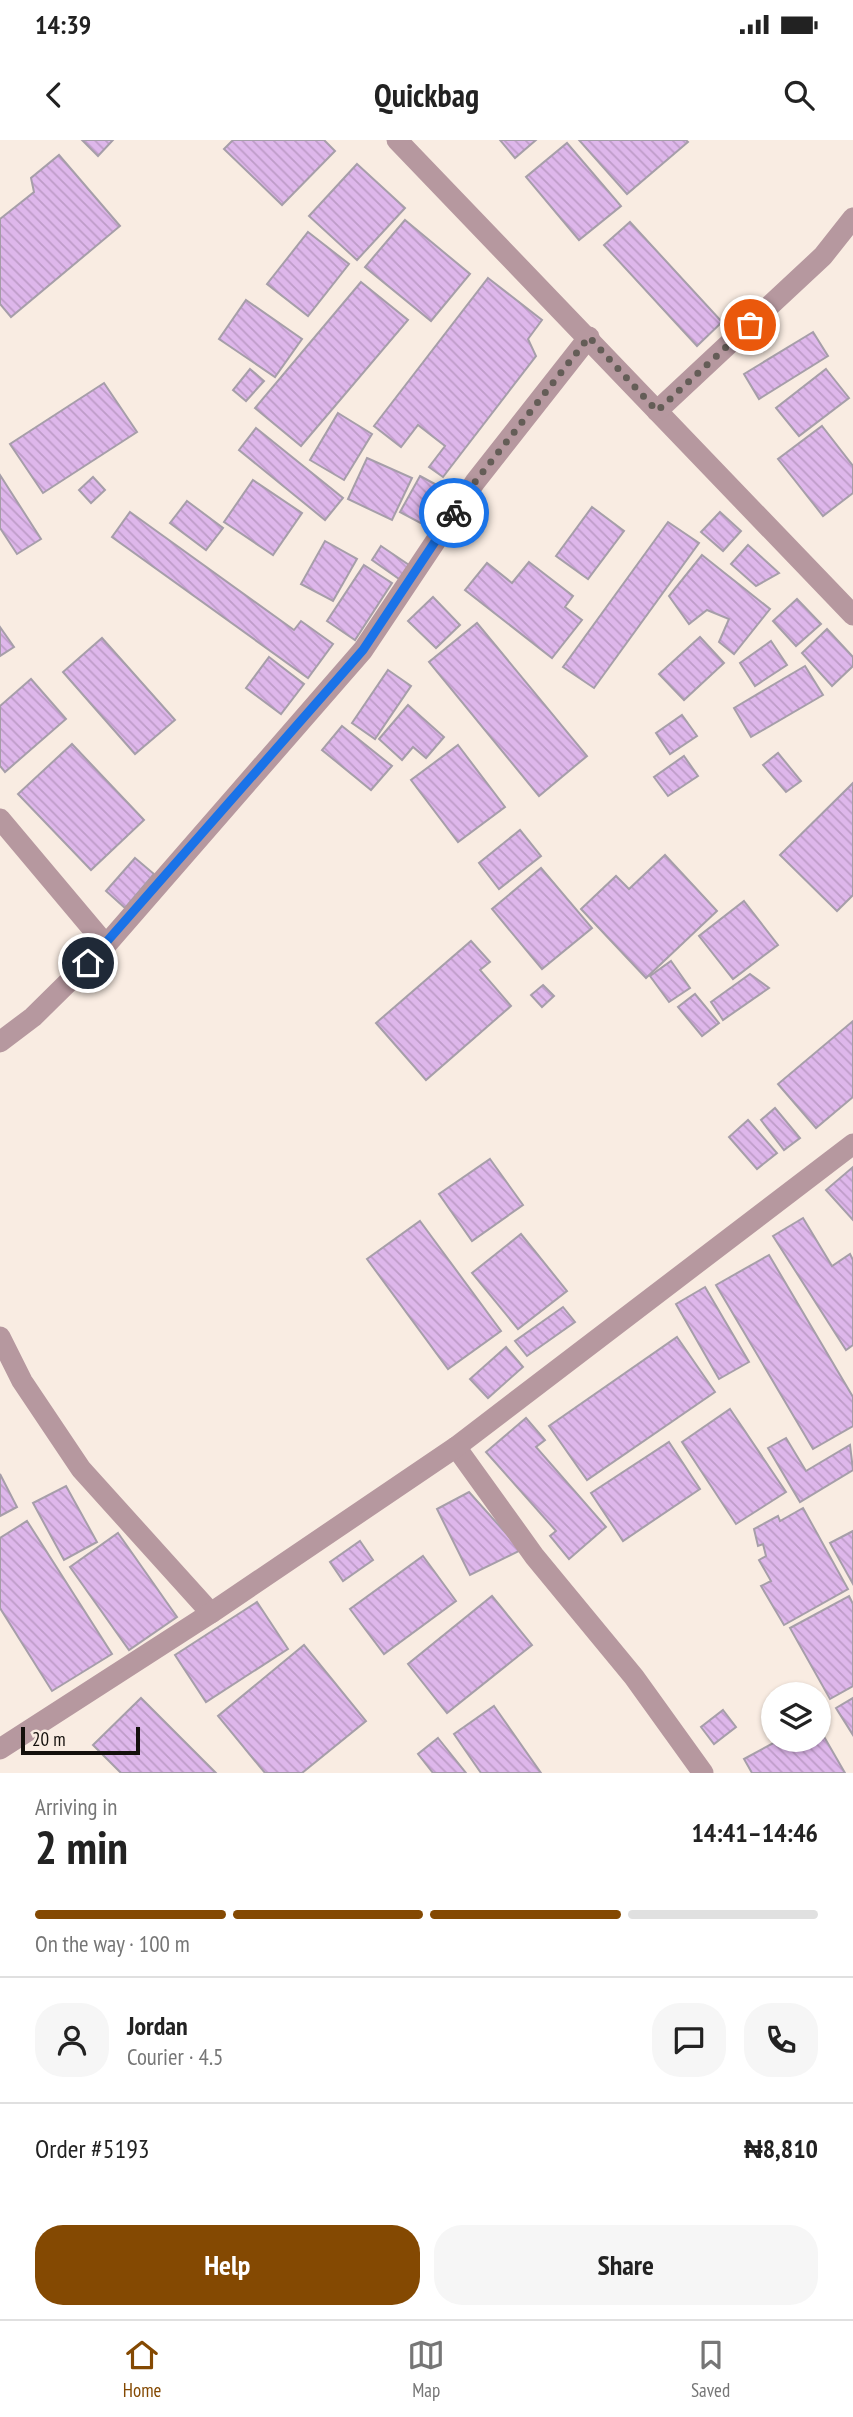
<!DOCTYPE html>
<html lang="en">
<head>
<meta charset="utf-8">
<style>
	:root { --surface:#fff; --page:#f6f6f6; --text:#222; --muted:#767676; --line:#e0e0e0; --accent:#844902 }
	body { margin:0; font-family:"PT Sans Narrow",sans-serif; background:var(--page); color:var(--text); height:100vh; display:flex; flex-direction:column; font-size:26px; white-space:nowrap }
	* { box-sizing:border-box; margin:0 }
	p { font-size:23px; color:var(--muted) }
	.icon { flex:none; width:38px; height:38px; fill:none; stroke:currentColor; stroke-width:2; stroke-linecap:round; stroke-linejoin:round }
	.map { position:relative; height:1633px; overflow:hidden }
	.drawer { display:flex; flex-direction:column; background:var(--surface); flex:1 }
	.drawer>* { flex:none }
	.controls { position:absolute; left:761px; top:1542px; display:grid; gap:14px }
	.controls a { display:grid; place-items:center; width:70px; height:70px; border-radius:50%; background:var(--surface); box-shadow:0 2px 5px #0004; font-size:35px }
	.scale { position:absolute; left:21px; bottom:18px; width:119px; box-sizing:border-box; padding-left:7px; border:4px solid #14100c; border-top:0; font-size:19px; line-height:24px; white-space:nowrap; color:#14100c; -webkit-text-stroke:5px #f9ece2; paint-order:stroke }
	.pin { position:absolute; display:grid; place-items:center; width:60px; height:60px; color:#fff; margin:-30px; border:4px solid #fff; border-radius:50%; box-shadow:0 2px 7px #0007 }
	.courier { position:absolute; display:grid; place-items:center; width:70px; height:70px; margin:-35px; border:5px solid #1a73e8; border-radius:50%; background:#fff; color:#222; box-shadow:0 2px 9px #0007 }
	.headline em { font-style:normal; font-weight:600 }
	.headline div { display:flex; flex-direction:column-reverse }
	.headline { display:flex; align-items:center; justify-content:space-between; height:119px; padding:0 35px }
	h1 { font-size:46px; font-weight:600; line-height:52px }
	.bar { display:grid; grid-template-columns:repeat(4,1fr); gap:10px 7px; align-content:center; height:84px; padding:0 35px }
	.bar i { height:9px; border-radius:5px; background:var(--line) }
	.bar .on { background:var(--accent) }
	.bar p { grid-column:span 4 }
	.line { display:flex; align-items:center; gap:18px; padding:0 35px; border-top:2px solid var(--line) }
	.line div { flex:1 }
	.round { display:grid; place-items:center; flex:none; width:74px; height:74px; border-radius:28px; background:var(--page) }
	.cta { display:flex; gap:14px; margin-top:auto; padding:14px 35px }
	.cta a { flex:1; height:80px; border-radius:28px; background:var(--accent); color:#fff; font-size:28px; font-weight:600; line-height:80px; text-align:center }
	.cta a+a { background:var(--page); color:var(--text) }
	.status { display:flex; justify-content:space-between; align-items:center; height:49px; padding:0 35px; background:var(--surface); direction:ltr }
	.status svg { height:19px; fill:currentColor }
	header { display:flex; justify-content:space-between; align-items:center; height:91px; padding:0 35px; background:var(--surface); font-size:32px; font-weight:600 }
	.tab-bar { display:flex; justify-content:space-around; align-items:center; height:98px; border-top:2px solid var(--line); background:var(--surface); font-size:19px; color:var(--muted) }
	.tab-bar a { display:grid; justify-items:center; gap:4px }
	.tab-bar .on { color:var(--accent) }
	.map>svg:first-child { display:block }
	.building { fill:url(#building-back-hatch); stroke:#a69ea9; stroke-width:2 }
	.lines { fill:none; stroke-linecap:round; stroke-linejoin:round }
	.minor { stroke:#b6989f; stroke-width:21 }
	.done { stroke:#645d57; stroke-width:7; stroke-dasharray:0 12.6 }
	.route { stroke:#1a73e8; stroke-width:9 }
</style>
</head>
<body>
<div class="status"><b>14:39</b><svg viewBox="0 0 49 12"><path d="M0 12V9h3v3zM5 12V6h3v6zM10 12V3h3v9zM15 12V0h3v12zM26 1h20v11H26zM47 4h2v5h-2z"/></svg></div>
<header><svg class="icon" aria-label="back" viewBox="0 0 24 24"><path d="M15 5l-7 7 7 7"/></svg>Quickbag<svg class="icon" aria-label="search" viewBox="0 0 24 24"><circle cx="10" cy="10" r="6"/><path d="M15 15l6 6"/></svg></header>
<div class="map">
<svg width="853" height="1633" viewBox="0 0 853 1633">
	<defs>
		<pattern id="building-back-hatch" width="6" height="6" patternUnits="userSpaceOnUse" patternTransform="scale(1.75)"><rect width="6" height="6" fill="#deb7eb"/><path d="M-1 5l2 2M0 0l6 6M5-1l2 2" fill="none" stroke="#be9cc8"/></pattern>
	</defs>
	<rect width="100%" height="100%" fill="#f9ece2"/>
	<!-- building -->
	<g class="building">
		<path d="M82,0h31l-15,16z"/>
		<path d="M233,0h91l11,11 -53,54 -58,-56z"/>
		<path d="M500,0h36l-21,18z"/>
		<path d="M579,0h107l2,2 -61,52z"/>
		<path d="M567,3l54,63 -42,34 -53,-63z"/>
		<path d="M59,15l61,71 -109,91 -11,-13v-85l34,-27 -3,-14z"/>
		<path d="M357,24l48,44 -48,52 -48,-44z"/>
		<path d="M405,80l65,54 -39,47 -66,-54z"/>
		<path d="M630,82l92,100 -25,24 -93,-101z"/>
		<path d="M308,92l41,32 -41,52 -41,-32z"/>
		<path d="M488,138l54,42 -14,19 8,17 -93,121 -14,-10 16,-21 -27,-21 -17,22 -27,-21z"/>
		<path d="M361,142l47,38 -107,126 -46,-38z"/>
		<path d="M246,160l56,39 -27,38 -56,-38z"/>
		<path d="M813,192l15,24 -69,43 -15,-25z"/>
		<path d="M250,229l14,12 -18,20 -13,-11z"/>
		<path d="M826,229l23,29 -50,38 -23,-28z"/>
		<path d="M104,243l33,49 -94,61 -33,-49z"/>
		<path d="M338,273l34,21 -28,46 -34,-20z"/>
		<path d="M822,286l31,40v27l-30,23 -45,-57z"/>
		<path d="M256,288l87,70 -18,22 -86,-70z"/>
		<path d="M367,318l45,20 -20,42 -44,-21z"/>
		<path d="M0,335l41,64 -24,15 -17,-26z"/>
		<path d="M420,336l26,14 -20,36 -26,-14z"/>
		<path d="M93,337l12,13 -14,13 -12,-13z"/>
		<path d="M253,340l49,33 -29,42 -49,-33z"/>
		<path d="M187,361l36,27 -17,22 -36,-27z"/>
		<path d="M592,367l32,24 -36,48 -32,-23z"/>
		<path d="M130,372l164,118 7,-9 32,23 -25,34 -196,-141z"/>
		<path d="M720,372l21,19 -18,20 -22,-19z"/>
		<path d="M668,382l31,21 -105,145 -31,-21z"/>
		<path d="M325,401l32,18 -24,42 -32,-17z"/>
		<path d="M748,405l31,28 -23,13 -25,-22z"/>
		<path d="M381,406l31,21 -10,14 -30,-21z"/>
		<path d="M702,415l68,54 -36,45 -15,-12 10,-23 -22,-9 -18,14 -20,-28z"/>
		<path d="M529,422l44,34 -8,11 17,13 -30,38 -87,-68 22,-27 25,20z"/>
		<path d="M364,425l28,18 -37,57 -28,-19z"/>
		<path d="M433,457l27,28 -24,23 -28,-27z"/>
		<path d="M797,459l24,25 -25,22 -23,-25z"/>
		<path d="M477,483l110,133 -48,40 -110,-134z"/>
		<path d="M0,487l14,20 -14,9z"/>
		<path d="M827,489l26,28v9l-21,20 -30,-33z"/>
		<path d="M700,497l24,26 -40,37 -25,-26z"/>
		<path d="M102,498l73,82 -40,34 -72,-82z"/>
		<path d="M771,501l16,24 -32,21 -15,-23z"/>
		<path d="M269,517l35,27 -23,30 -35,-26z"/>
		<path d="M805,526l18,29 -72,42 -17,-29z"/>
		<path d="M388,530l23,16 -36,53 -23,-16z"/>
		<path d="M31,539l35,40 -61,53 -5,-6v-60z"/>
		<path d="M408,565l36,32 -18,21 -13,-11 -11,13 -23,-21z"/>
		<path d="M682,575l15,21 -27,18 -14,-21z"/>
		<path d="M342,586l50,40 -21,24 -49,-40z"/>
		<path d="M72,604l72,76 -53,50 -73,-76z"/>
		<path d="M458,605l47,62 -47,35 -47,-62z"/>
		<path d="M778,613l23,28 -15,11 -23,-27z"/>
		<path d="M684,616l14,20 -30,20 -14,-19z"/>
		<path d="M853,643v112l-16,16 -57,-56z"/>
		<path d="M520,690l21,26 -42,33 -20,-26z"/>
		<path d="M665,715l52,56 -71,67 -65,-69 35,-33 13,13z"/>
		<path d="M135,718l19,16 -29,34 -19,-17z"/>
		<path d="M541,728l51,60 -50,41 -50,-60z"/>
		<path d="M744,761l34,44 -45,34 -34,-43z"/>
		<path d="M471,801l19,21 -10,8 31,36 -85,74 -50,-57z"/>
		<path d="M671,821l19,27 -21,14 -19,-26z"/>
		<path d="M750,834l19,14 -46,32 -12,-18z"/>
		<path d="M543,845l11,11 -12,11 -11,-12z"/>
		<path d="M695,854l24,29 -17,13 -24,-29z"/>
		<path d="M853,881v76l-37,31 -38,-44z"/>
		<path d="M775,968l25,30 -16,12 -23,-30z"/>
		<path d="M748,980l29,33 -20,16 -28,-32z"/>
		<path d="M490,1019l33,46 -51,36 -33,-47z"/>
		<path d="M853,1027v53l-27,-30z"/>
		<path d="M803,1078l29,48 18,-12 3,6v85l-7,5 -73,-114z"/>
		<path d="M420,1081l81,110 -53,38 -81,-110z"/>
		<path d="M521,1094l46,57 -49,38 -46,-56z"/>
		<path d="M769,1115l84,142v29l-40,23 -97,-164z"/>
		<path d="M705,1147l44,75 -30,17 -43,-75z"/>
		<path d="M563,1167l12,15 -48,34 -12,-15z"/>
		<path d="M677,1197l38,55 -128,88 -38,-54z"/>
		<path d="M506,1207l17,20 -35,31 -18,-19z"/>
		<path d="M730,1269l56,83 -50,32 -54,-82z"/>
		<path d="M526,1278l19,22 -9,7 70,80 -37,32 -19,-23 6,-5 -70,-79z"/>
		<path d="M786,1298l20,33 44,-26 3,25 -53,32 -32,-54z"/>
		<path d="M669,1302l31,47 -77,52 -32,-48z"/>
		<path d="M0,1334l17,33 -17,9z"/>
		<path d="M66,1346l31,56 -33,18 -31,-57z"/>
		<path d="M469,1352l52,58 -51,25 -33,-66z"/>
		<path d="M803,1368l45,81 -64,36 -23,-39 10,-5 -12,-21 7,-4 -3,-12 -5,2 -4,-17 24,-13 2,5z"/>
		<path d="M27,1381l85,133 -60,37 -52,-83v-70z"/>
		<path d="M853,1391v53l-23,-41z"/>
		<path d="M118,1393l59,84 -48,33 -59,-83z"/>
		<path d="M360,1401l13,19 -30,21 -13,-19z"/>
		<path d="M423,1416l33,45 -72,53 -34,-45z"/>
		<path d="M492,1456l40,49 -85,68 -39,-49z"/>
		<path d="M849,1456l4,8v82l-23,13 -40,-71z"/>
		<path d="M257,1462l31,47 -82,53 -31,-47z"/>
		<path d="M304,1505l62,76 -64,52h-37l-47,-57z"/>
		<path d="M141,1558l75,75h-95l-28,-28z"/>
		<path d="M853,1558v37l-17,-27z"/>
		<path d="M494,1566l47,67h-60l-27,-39z"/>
		<path d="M723,1570l13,17 -22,17 -13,-17z"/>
		<path d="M819,1588l26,45h-93l-8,-14 35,-19h40z"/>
		<path d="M438,1598l28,35h-33l-15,-19z"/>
	</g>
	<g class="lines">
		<!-- minor -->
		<g class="minor">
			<path d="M397,0l456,475"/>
			<path d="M657,271l166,-155 30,-38"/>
			<path d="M0,679l106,126"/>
			<path d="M0,902l33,-25 73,-72 257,-295 112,-168 114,-145"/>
			<path d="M0,1197l22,44 59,88 130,144"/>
			<path d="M456,1307l79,110 99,120 69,96"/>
			<path d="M0,1609l211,-136 245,-166 397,-303"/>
		</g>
	</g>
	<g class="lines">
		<!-- done -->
		<path class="done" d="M454,373l21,-31 114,-145 68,74 93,-86"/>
		<!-- route -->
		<path class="route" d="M88,823l275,-313 91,-137"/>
	</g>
</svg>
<div class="controls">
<a><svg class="icon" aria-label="layers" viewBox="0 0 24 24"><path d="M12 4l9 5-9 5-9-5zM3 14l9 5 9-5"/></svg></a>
</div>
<div class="scale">20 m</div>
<div class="pin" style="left:750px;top:185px;background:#ea580c"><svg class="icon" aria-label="bag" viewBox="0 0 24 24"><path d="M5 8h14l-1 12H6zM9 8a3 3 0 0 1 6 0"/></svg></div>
<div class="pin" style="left:88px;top:823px;background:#1f2937"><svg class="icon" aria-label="home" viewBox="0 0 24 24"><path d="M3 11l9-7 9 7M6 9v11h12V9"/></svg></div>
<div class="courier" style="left:454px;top:373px"><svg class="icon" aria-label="bike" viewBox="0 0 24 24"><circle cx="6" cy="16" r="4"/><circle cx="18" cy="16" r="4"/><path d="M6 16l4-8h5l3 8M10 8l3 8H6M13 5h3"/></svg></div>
</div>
<section class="drawer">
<div class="headline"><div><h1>2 min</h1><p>Arriving in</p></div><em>14:41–14:46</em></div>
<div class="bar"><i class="on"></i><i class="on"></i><i class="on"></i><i></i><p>On the way · 100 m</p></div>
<div class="line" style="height:126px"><a class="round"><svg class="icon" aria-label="person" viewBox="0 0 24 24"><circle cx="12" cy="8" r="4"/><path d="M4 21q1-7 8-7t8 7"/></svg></a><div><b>Jordan</b><p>Courier · 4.5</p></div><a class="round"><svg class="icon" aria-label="chat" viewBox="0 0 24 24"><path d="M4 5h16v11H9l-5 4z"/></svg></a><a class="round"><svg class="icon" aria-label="phone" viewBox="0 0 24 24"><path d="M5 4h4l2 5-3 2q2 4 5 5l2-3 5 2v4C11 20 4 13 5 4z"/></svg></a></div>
<div class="line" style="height:91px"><div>Order #5193</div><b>₦8,810</b></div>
<div class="cta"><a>Help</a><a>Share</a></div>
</section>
<nav class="tab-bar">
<a class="on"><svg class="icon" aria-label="home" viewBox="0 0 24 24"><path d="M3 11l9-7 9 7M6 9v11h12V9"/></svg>Home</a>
<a><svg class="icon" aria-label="map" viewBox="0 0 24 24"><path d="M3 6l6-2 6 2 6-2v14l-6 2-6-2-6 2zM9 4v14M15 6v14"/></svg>Map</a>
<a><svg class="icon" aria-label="saved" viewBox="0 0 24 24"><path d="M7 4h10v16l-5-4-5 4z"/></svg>Saved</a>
</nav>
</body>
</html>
